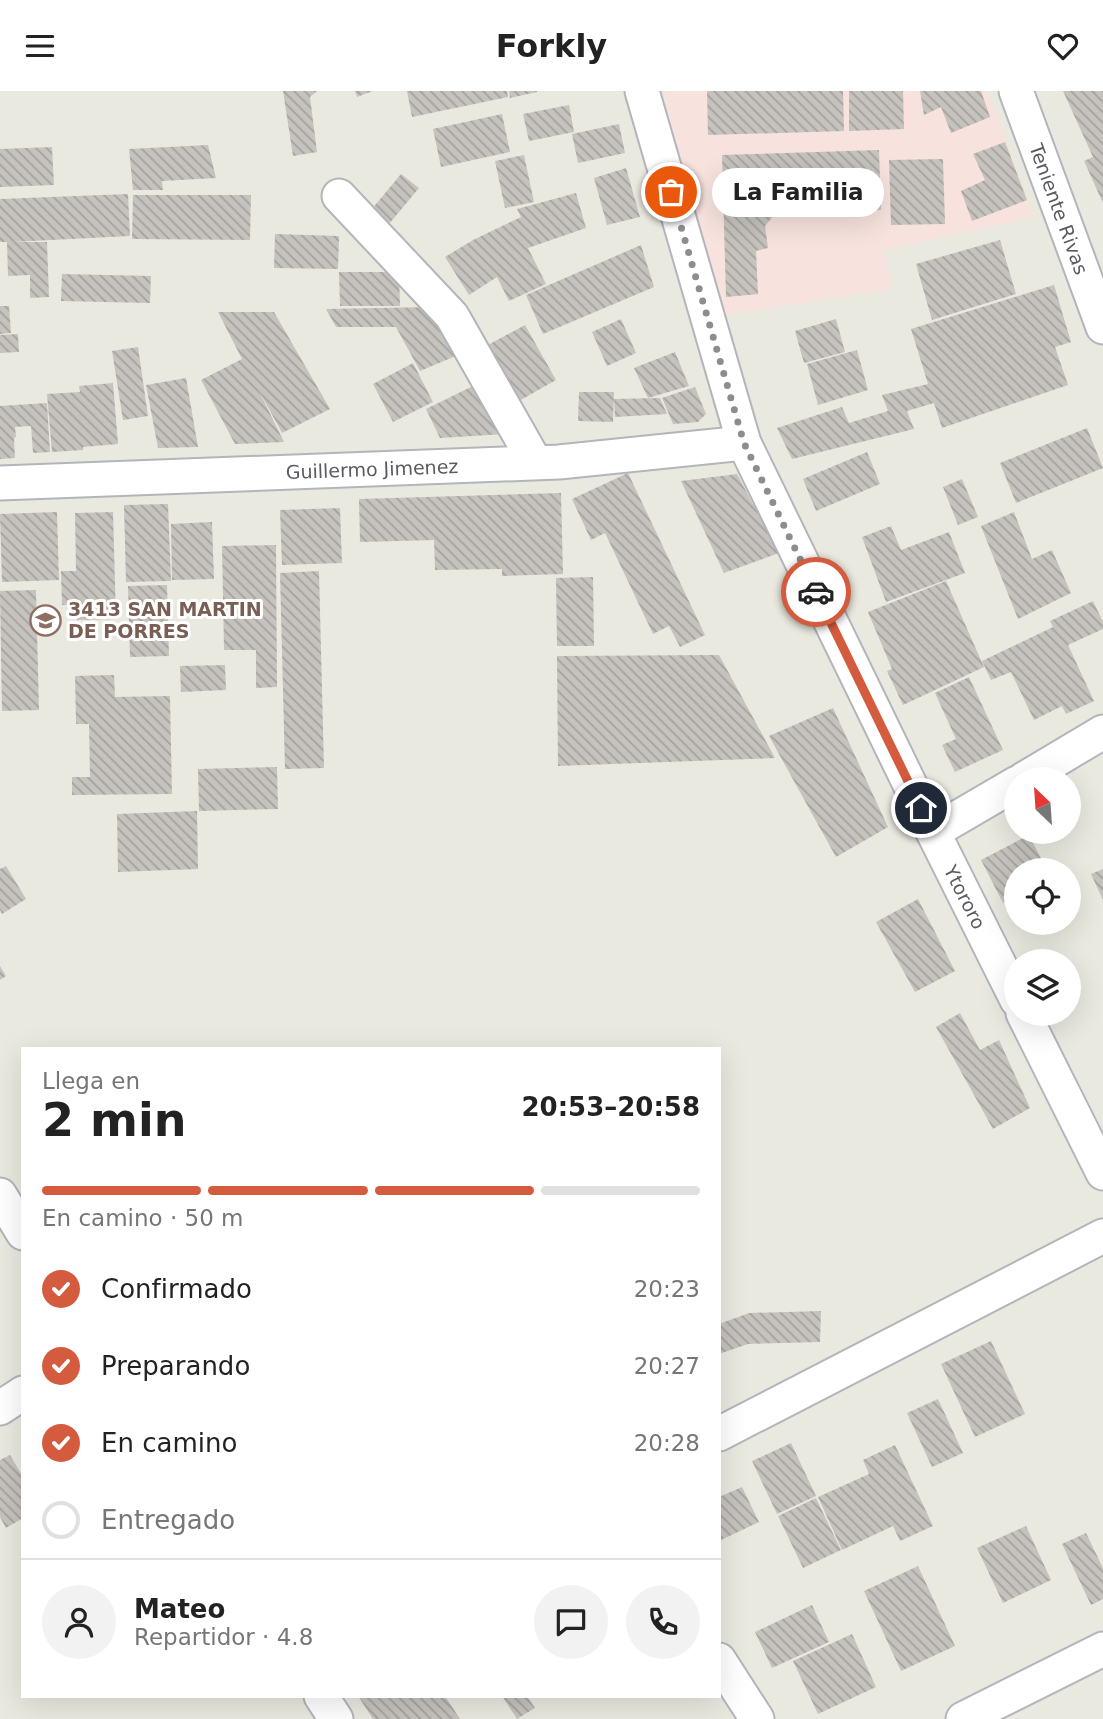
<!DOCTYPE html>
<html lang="es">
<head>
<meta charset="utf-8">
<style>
	:root { --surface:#fff; --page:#f2f2f2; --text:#222; --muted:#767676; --line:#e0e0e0; --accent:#d45b3d }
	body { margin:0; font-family:"DejaVu Sans",sans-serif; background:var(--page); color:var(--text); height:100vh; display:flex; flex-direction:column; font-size:26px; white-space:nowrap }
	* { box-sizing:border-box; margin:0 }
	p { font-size:23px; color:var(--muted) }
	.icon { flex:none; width:38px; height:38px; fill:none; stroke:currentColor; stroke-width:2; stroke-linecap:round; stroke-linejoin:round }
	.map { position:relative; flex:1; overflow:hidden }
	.drawer { position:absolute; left:21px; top:956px; width:700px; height:651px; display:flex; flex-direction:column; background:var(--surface); border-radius:0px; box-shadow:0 7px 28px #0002 }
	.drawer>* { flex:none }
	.needle { width:46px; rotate:335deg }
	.buttons { position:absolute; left:1004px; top:676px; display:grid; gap:14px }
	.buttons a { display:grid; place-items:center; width:77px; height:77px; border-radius:50%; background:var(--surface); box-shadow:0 7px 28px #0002; font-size:35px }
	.pin { position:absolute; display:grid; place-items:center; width:60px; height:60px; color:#fff; margin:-30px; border:4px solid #fff; border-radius:50%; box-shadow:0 2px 7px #0007 }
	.courier { position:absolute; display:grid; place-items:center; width:70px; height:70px; margin:-35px; border:5px solid #d45b3d; border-radius:50%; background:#fff; color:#222; box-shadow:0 2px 9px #0007 }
	.bubble { position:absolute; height:49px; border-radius:24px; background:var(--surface); box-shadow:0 7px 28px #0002; font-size:23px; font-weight:700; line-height:49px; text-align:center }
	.summary em { font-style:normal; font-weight:700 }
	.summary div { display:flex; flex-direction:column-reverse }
	.summary { display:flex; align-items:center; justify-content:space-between; height:119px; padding:0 21px }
	h1 { font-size:46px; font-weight:700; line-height:52px }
	.bar { display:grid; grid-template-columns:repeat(4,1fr); gap:10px 7px; align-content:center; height:84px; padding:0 21px }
	.bar i { height:9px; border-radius:5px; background:var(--line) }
	.bar .current { background:var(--accent) }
	.bar p { grid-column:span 4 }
	.line { display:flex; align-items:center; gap:18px; padding:0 21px; border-top:2px solid var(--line) }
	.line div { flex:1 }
	.round { display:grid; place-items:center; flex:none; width:74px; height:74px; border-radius:37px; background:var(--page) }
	ol { padding:0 21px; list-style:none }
	li { display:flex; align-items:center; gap:21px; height:77px }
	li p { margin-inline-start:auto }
	li .icon { padding:7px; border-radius:50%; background:var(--accent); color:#fff; stroke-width:4 }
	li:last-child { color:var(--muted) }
	li i { width:38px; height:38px; border:4px solid var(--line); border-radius:50% }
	header { display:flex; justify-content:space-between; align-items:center; height:91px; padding:0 21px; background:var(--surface); font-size:32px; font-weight:700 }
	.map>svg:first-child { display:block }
	.medical { fill:#f7e2dd }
	.building { fill:url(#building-back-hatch) }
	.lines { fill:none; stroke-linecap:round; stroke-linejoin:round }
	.minor-casing { stroke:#b3b5ba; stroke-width:37 }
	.minor { stroke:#fff; stroke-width:33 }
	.done { stroke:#8c8d8d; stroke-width:7; stroke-dasharray:0 12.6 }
	.route { stroke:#d45b3d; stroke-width:9 }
	.labels { text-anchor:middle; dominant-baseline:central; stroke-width:6; stroke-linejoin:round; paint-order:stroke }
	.street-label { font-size:19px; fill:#595b60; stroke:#fff }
	.education-label { font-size:19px; font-weight:bold; fill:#785e54; stroke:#fff; text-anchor:start }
</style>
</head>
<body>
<header><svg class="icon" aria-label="menu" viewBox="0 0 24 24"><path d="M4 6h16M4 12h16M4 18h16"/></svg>Forkly<svg class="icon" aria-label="heart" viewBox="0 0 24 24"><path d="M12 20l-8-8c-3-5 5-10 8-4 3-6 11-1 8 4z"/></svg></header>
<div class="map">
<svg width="1103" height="1628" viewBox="0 0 1103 1628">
	<defs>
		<pattern id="building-back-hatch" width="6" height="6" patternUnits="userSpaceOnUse" patternTransform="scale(1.75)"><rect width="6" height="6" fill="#c6c3be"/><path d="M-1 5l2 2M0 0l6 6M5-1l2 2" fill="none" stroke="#a4a19e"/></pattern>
	</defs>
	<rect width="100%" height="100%" fill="#eae9e0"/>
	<!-- medical -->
	<path class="medical" d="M663,0h324l47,126 -151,33 9,39 -169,26z"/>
	<!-- building -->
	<g class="building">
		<path d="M283,0h34l-7,6 7,55 -24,4z"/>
		<path d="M355,0h18l-16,6z"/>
		<path d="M407,0h100l1,6 -96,20z"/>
		<path d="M509,0h28v1l-27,6z"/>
		<path d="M707,0h136l1,40 -136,4z"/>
		<path d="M849,0h54l1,38 -55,2z"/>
		<path d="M920,0h61l9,26 -39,16 -10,-26 -17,8z"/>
		<path d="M1063,0h40v112l-19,-42 9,-4z"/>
		<path d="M569,14l5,27 -45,9 -6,-27z"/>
		<path d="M502,23l8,38 -69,15 -8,-38z"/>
		<path d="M619,33l6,29 -47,10 -6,-29z"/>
		<path d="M1005,51l22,58 -55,21 -11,-30 24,-11 -12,-26z"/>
		<path d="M208,54l8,33 -54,3 1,9h-30l-4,-41z"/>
		<path d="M52,56l2,38 -54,2v-38z"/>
		<path d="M879,59l2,60 -106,4 -10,12 3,22 -12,3 2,43 -32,3 -4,-142z"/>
		<path d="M524,64l10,47 -29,6 -10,-47z"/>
		<path d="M943,68l2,65 -54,1 -2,-65z"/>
		<path d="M626,77l14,49 -33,8 -13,-47z"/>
		<path d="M401,83l18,14 -30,36 -18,-14z"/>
		<path d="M576,102l10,35 -58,20 18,36 -37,17 -12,-24 -28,18 -24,-38 28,-17 48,-23 -4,-8z"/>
		<path d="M128,103l2,42 -118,6h35l2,55 -19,1v-23l-22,1 -1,-34h-7v-43z"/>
		<path d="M133,104h118l-1,45 -118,-1z"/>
		<path d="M275,143l64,2 -1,33 -64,-1z"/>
		<path d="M1000,149l16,54 -84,26 -16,-56z"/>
		<path d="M641,154l13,42 -111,47 -17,-39z"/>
		<path d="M339,181h60l1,34h-60z"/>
		<path d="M62,183l89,2 -1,27 -89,-2z"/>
		<path d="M1054,194l17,57 -16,5 13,38 -126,43 -8,-25 -27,8 7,18 -122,30 -15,-31 65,-21 7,16 39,-12 -6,-16 46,-11 -17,-55z"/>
		<path d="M0,215h9l2,27 -11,1z"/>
		<path d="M432,216l26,48 -38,16 -24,-44h-60l-10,-18z"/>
		<path d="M218,221h56l56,97 -48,24 -24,-44 26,53 -49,2 -34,-64 41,-21z"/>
		<path d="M621,228l15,34 -29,13 -15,-34z"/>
		<path d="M836,228l9,33 -41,11 -9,-32z"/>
		<path d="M525,234l31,55 -37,21 -31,-56z"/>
		<path d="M18,243l1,18 -19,1v-18z"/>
		<path d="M138,256l10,69 -25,4 -11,-69z"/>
		<path d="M857,259l11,40 -50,15 -11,-41z"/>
		<path d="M675,261l14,34 -41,12 -14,-30z"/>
		<path d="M413,272l20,39 -40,20 -20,-38z"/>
		<path d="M186,287l12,69 -40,1 -12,-63z"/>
		<path d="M113,292l5,61 -35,3v3l-31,2 -5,-58 33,-2 -1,-6z"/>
		<path d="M477,293l28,50 -65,4 -14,-29z"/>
		<path d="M695,296l11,27 -8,8 -25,2 -11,-26z"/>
		<path d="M579,301h35l-1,30 -35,-1z"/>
		<path d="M660,307l7,16 -52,3 -1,-18z"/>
		<path d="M47,312l3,49 -17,1 -2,-27 -16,1 1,10 -2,1 1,20 -15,1v-53z"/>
		<path d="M1087,337l16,40 -87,35 -16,-40z"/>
		<path d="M867,361l13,32 -64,27 -13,-32z"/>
		<path d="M628,382l77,162 -25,12 -11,-21 -16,8 -48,-101 -14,7 -19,-41z"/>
		<path d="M737,383l42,79 -55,20 -43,-92z"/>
		<path d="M962,388l16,38 -20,8 -15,-38z"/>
		<path d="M561,402l2,81 -61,2v-7l-67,1 -1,-30 -74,2 -1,-43z"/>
		<path d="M168,413l3,77 -45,1 -2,-77z"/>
		<path d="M340,417l2,55 -60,2 -2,-55z"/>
		<path d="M57,421l2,68 -57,2 -2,-68z"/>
		<path d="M113,421l3,107 -39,1v-15h-15l-1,-34h15l-1,-58z"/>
		<path d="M1014,421l18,47 20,-9 19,43 -53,26 -37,-93z"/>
		<path d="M212,431l2,57 -42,1 -1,-56z"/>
		<path d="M891,435l10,24 48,-18 16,41 -79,29 -24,-65z"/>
		<path d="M276,454l1,142 -21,1v-38h-32l-2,-104z"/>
		<path d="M319,480l5,197 -39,1 -5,-196z"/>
		<path d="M593,486l1,69h-37l-1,-68z"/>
		<path d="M946,490l38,86 -81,38 -16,-34 5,-2 -24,-57z"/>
		<path d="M167,494l2,71 -39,1 -2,-71z"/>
		<path d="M36,499l3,120 -37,1 -2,-120z"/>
		<path d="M1093,510l10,21v7l-35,16 26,56 -28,13 -4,-8 -28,14 -23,-48 -20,8 -9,-19 71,-34 -3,-6z"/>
		<path d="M719,564l56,103 -217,8 -1,-110z"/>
		<path d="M225,574l1,25 -45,2 -1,-26z"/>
		<path d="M114,584l1,22 55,-1 2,98 -100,1v-18h18l-1,-53h-13l-1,-48z"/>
		<path d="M969,586l34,73 -48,22 -13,-27 14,-6 -21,-46z"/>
		<path d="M833,617l55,119 -52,30 -67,-121z"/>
		<path d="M277,676l1,42 -79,2 -1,-42z"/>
		<path d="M197,720l1,58 -80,3 -1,-58z"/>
		<path d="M1029,744l18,35h-30v27l-14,6 -22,-43z"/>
		<path d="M6,775l20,33 -24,15 -2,-4v-41z"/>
		<path d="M1103,778v31l-12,-26z"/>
		<path d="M918,808l37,72 -40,21 -39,-70z"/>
		<path d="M0,875l6,10 -6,4z"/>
		<path d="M960,922l20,37 19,-10 31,68 -37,21 -57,-102z"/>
		<path d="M821,1220l-1,31 -72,2 -29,10v-30l30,-11z"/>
		<path d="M991,1250l34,73 -50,23 -34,-73z"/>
		<path d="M938,1308l25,54 -31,14 -25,-54z"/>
		<path d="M791,1352l25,53 -39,18 -25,-53z"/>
		<path d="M895,1354l38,81 -33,15 -7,-15 -51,24 -24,-53 51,-23 -6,-14z"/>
		<path d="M10,1364l13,22v41l-17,10 -6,-11v-57z"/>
		<path d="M742,1396l17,35 -40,19v-44z"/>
		<path d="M816,1407l25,52 -38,18 -25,-52z"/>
		<path d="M1026,1435l25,54 -48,23 -26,-55z"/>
		<path d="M1086,1442l17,35v31l-12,6 -29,-61z"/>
		<path d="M918,1475l37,80 -54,25 -37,-80z"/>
		<path d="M812,1514l17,37 -57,26 -17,-36z"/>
		<path d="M852,1543l24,53 -58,27 -25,-53z"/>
		<path d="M358,1605h87l15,23h-87z"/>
		<path d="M502,1605h25l8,12 -18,11z"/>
	</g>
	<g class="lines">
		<defs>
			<g id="minor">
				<path d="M642,0l102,352 189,389 84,168"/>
				<path d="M1016,0l87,236"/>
				<path d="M339,105l113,120 83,146"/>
				<path d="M0,392l559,-21 185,-19"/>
				<path d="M1024,688l79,-47"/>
				<path d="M933,741l84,-49"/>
				<path d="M1023,922l80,160"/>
				<path d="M0,1104l23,38"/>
				<path d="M0,1317l23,-15"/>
				<path d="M719,1343l384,-198"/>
				<path d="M719,1569l38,59"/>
				<path d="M321,1605l15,23"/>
				<path d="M963,1628l140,-70"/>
			</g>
		</defs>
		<!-- minor casing -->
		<use href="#minor" class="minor-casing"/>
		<!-- minor -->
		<use href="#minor" class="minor"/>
	</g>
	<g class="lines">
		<!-- done -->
		<path class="done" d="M671,101l73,251 72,149"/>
		<!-- route -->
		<path class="route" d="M816,501l105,216"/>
	</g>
	<!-- icons -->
	<defs>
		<symbol id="school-ring" viewBox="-11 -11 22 22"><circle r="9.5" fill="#fff" stroke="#8d6e63" stroke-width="1.5"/><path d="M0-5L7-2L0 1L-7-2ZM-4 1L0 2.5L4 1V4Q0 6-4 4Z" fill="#8d6e63"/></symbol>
	</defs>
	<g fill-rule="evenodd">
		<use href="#school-ring" x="28" y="512" width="35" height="35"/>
	</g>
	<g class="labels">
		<!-- street labels -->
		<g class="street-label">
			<text transform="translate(1059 118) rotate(70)">Teniente Rivas</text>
			<text transform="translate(372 378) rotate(-2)">Guillermo Jimenez</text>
			<text transform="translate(965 806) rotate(63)">Ytororo</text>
		</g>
		<!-- education labels -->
		<g class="education-label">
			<text x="68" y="518">3413 SAN MARTIN<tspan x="68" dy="22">DE PORRES</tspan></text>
		</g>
	</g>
</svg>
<div class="buttons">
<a><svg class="needle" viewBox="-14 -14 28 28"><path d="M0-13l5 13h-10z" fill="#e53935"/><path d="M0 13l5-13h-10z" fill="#767676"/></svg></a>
<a><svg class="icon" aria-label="locate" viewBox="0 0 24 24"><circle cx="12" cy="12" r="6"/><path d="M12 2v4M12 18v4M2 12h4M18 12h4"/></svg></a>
<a><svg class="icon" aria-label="layers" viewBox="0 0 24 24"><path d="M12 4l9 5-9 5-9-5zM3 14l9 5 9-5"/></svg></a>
</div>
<div class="pin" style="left:671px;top:101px;background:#ea580c"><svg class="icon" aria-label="bag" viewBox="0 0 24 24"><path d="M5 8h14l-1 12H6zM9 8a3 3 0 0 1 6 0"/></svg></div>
<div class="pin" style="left:921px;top:717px;background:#1f2937"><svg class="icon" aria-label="home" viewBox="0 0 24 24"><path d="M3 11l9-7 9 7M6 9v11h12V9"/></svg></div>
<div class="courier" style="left:816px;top:501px"><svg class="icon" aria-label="car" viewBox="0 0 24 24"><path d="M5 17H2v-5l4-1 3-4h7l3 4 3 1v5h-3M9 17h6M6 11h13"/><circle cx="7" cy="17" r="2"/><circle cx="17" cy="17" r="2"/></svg></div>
<div class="bubble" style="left:712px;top:77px;width:172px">La Familia</div>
<section class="drawer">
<div class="summary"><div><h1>2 min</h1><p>Llega en</p></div><em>20:53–20:58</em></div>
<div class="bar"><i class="current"></i><i class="current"></i><i class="current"></i><i></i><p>En camino · 50 m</p></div>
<ol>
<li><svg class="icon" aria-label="check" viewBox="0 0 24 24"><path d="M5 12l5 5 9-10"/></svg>Confirmado<p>20:23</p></li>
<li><svg class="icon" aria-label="check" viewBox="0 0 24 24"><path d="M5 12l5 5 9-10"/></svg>Preparando<p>20:27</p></li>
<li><svg class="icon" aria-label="check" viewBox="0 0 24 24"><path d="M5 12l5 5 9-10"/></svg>En camino<p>20:28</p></li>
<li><i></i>Entregado</li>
</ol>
<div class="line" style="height:126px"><a class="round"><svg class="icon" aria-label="person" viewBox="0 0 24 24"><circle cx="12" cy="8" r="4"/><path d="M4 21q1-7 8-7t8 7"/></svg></a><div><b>Mateo</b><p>Repartidor · 4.8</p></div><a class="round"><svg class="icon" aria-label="chat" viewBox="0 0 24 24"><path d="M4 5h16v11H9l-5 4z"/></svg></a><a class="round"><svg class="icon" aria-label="phone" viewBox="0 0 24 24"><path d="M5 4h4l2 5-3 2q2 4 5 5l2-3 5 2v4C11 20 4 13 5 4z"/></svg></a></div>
</section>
</div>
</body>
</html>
